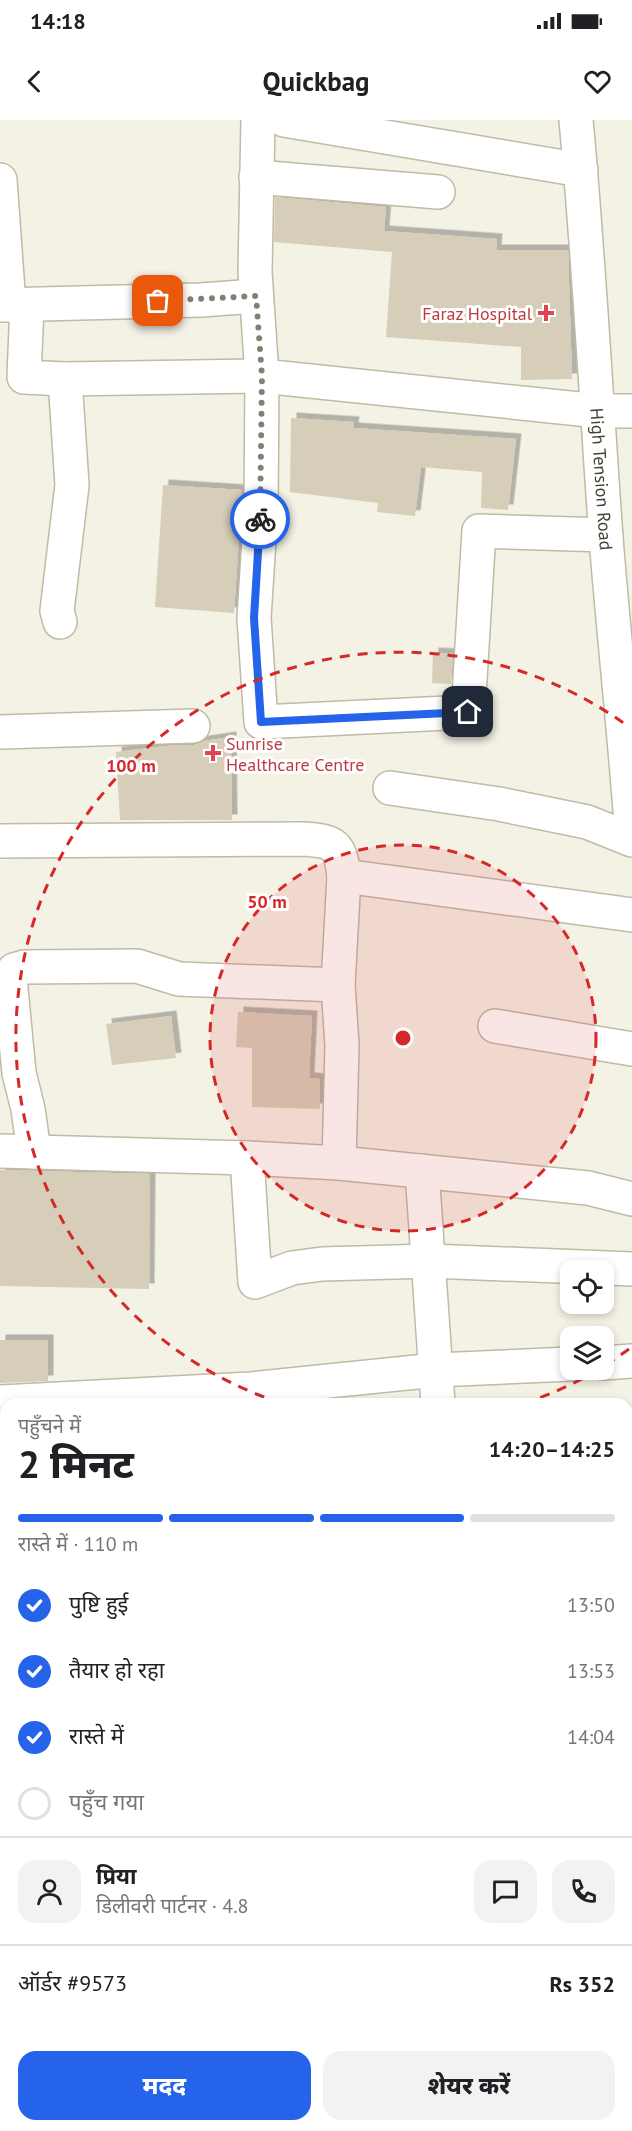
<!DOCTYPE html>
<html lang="hi">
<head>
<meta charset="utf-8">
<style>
	:root { --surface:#fff; --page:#f2f2f2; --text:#202124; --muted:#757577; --line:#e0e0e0; --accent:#2563eb }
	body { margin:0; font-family:"PT Sans","Noto Sans Devanagari",sans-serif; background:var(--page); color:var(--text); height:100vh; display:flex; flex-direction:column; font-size:22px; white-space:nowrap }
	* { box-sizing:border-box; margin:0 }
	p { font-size:20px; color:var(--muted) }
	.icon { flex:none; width:33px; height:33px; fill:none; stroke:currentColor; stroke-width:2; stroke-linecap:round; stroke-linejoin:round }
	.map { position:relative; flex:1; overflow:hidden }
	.details { position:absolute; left:0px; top:1278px; width:633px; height:734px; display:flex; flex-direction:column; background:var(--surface); border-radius:18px 18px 0 0; box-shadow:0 3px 9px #0003 }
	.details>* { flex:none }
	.fabs { position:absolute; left:560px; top:1140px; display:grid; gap:12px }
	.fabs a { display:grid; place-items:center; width:54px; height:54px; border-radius:12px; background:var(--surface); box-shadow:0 3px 9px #0003; font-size:30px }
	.pin { position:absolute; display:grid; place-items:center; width:51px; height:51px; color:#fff; margin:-26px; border-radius:12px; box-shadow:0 3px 9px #0006 }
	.courier { position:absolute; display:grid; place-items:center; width:60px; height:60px; margin:-30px; border:4px solid #2563eb; border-radius:50%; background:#fff; color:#222; box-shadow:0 2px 8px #0007 }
	.overview em { font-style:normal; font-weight:800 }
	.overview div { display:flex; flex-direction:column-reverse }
	.overview { display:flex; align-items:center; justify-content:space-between; height:102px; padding:0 18px }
	h1 { font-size:39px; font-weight:800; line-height:45px }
	.bar { display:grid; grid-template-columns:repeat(4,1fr); gap:9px 6px; align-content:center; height:72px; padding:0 18px }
	.bar i { height:8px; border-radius:4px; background:var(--line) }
	.bar .active { background:var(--accent) }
	.bar p { grid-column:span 4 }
	.line { display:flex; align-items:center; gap:15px; padding:0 18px; border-top:2px solid var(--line) }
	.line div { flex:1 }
	.round { display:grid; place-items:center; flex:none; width:63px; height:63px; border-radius:18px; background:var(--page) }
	ol { padding:0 18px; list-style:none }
	li { display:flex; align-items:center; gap:18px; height:66px }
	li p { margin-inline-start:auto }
	li .icon { padding:6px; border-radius:50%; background:var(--accent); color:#fff; stroke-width:4 }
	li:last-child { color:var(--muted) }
	li i { width:33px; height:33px; border:3px solid var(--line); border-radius:50% }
	.cta { display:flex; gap:12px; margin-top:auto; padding:12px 18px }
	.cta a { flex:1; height:69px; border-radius:18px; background:var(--accent); color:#fff; font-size:24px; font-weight:800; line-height:69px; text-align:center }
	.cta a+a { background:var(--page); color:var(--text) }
	.status { display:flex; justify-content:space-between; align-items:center; height:42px; padding:0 30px; background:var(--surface); direction:ltr }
	.status svg { height:16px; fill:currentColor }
	header { display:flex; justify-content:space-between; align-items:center; height:78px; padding:0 18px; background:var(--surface); font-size:27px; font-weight:800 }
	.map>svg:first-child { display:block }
	.building { fill:#d6ceb9; filter:url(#shadow) }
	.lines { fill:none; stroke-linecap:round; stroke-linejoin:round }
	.minor-casing { stroke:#c0baa6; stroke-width:36 }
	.major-casing { stroke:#ecd25a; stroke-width:36 }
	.minor { stroke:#fff; stroke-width:33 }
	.major { stroke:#ffed92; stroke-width:33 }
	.done { stroke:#837f72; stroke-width:6; stroke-dasharray:0 10.8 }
	.route { stroke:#2563eb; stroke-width:8 }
	.ring { fill:none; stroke:#d62828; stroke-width:3; stroke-dasharray:10 8 }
	.health-dot { fill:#e0444e; stroke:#fff; stroke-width:2 }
	.labels { text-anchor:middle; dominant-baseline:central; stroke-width:6; stroke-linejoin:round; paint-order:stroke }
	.health-label { font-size:18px; fill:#be3a42; stroke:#fff; text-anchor:end }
	.street-label { font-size:18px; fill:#464134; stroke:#fff }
	.centre { fill:#d62828; stroke:#fff; stroke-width:3 }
	.ring-label { font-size:18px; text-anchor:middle; font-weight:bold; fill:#d62828; stroke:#fff; stroke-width:6; stroke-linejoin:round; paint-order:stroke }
</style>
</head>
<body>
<div class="status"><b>14:18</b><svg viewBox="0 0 49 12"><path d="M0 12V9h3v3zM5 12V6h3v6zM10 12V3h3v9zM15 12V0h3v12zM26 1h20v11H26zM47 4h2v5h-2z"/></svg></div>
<header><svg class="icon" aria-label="back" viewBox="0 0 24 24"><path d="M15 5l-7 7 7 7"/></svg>Quickbag<svg class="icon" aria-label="heart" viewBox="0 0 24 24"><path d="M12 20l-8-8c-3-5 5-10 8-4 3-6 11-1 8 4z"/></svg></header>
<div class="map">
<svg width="632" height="2011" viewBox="0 0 632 2011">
	<defs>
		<filter id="shadow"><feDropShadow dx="5.5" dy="-5.5" stdDeviation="0" flood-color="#0004"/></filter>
	</defs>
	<rect width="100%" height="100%" fill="#f4f1e5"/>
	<!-- building -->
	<g class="building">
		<path d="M275,77l111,10 -2,24 113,8 -1,11h72l4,129 -51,1v-33l-135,-10 6,-85 -118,-10z"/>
		<path d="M291,298l63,4 -1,6 163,11 -8,71 -27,-2 1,-36 -61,-5 -6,49 -38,-4 1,-9 -88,-11z"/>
		<path d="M163,365l79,5 -8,123 -79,-6z"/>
		<path d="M433,533l20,1 -2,30 -19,-1z"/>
		<path d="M231,617l1,83h-112l-4,-68 50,-6 28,-1 10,-4z"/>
		<path d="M238,892l74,4 -3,62 11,1v30l-68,-2v-59l-16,-1z"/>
		<path d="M171,896l5,42 -64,7 -6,-41z"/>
		<path d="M0,1050l150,4 -1,115 -149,-3z"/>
		<path d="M0,1220h48v41l-48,2z"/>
	</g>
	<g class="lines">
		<defs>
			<g id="minor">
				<path d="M258,0l-3,152 7,104 -1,132 -7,110 7,104 207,-10 11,-181 127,4"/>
				<path d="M284,0l297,50"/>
				<path id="s1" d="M576,0c13,139 20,278 30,418 8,100 19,199 26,299"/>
				<path d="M256,57l182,15"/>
				<path d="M0,60l9,125"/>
				<path d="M0,185l201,-5 55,-4"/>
				<path d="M27,185l-3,72 41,2 197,-3 337,35h33"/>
				<path d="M60,502l-3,-11 15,-126 -7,-106"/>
				<path d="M0,612l193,-6"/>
				<path d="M390,668l109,16 88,18 45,18"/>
				<path d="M0,721l303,-2c32,2 37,5 41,37l-6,109 4,60 -3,118"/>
				<path d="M344,756l288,39"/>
				<path d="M495,906l137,23"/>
				<path d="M0,1031l247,7 92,5 249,25 44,11"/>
				<path d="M34,1032l-6,-43 -9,-36 -9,-95 4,-8 10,-3 113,-1 42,13 159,6"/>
				<path d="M247,1038l8,124 37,-14 30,-4 108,-3 202,8"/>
				<path d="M422,1051l16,233"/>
				<path d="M603,1243l29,-2"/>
				<path d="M0,1282l251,-13 185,-19 134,-6"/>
				<path d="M0,1399h6"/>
				<path d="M627,1495h5"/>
				<path d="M0,1534l6,-1"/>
				<path d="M627,1868h5"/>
				<path d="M0,1883h6"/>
			</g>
			<g id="major">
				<path d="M627,1913h5"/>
				<path d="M0,1929h6"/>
				<path d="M627,1965h5"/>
				<path d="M0,1972h6"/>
			</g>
		</defs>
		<!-- minor casing -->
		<use href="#minor" class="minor-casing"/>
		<!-- major casing -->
		<use href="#major" class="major-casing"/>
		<!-- minor -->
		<use href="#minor" class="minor"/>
		<!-- major -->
		<use href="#major" class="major"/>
	</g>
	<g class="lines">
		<!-- done -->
		<path class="done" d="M158,181l98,-5 6,80 -2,143"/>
		<!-- route -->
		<path class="route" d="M260,399l-6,99 7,104 207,-10"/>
	</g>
	<!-- distance rings -->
	<circle cx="403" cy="918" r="193" fill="#d62828" fill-opacity=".12"/>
	<g class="ring">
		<circle cx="403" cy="918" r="193"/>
		<path d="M629 1229A385 385 0 0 1 604 1246M598 1250A385 385 0 0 1 525 1283M281 1283A385 385 0 1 1 629 607"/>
	</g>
	<!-- markers -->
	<g class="health-dot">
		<path d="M543 184h6v6h6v6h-6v6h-6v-6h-6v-6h6z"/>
		<path d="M210 624h6v6h6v6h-6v6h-6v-6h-6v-6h6z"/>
	</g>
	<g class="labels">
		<!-- health labels -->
		<g class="health-label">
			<text x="532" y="193">Faraz Hospital</text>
			<text x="226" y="623" text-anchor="start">Sunrise<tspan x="226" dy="21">Healthcare Centre</tspan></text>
		</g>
		<!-- street labels -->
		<g class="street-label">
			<text stroke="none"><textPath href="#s1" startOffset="360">High Tension Road</textPath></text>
		</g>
	</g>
	<circle cx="403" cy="918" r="9" class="centre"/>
	<g class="ring-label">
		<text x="131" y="652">100 m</text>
		<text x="267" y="788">50 m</text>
	</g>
</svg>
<div class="fabs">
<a><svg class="icon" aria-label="locate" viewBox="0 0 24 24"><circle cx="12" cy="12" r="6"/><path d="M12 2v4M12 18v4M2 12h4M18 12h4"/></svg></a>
<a><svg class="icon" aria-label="layers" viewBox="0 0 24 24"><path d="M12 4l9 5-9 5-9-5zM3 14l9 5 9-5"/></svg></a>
</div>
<div class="pin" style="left:158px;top:181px;background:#ea580c"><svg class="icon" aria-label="bag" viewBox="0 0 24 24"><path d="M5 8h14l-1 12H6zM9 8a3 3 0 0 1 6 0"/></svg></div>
<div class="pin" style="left:468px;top:592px;background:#1f2937"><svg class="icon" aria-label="home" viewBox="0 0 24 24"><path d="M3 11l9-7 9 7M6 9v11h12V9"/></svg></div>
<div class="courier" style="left:260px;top:399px"><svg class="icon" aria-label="bike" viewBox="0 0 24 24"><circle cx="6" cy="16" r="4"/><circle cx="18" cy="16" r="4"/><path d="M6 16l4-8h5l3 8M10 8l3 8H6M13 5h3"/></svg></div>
<section class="details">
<div class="overview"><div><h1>2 मिनट</h1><p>पहुँचने में</p></div><em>14:20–14:25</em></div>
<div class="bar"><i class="active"></i><i class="active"></i><i class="active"></i><i></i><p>रास्ते में · 110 m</p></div>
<ol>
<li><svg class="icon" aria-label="check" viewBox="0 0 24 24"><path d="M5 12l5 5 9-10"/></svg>पुष्टि हुई<p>13:50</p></li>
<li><svg class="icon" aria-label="check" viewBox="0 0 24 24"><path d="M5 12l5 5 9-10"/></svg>तैयार हो रहा<p>13:53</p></li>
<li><svg class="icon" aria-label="check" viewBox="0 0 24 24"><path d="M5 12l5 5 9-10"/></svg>रास्ते में<p>14:04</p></li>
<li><i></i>पहुँच गया</li>
</ol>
<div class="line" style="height:108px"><a class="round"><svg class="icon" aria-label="person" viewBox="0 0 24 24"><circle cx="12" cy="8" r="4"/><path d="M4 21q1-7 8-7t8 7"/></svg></a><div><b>प्रिया</b><p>डिलीवरी पार्टनर · 4.8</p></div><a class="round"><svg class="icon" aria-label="chat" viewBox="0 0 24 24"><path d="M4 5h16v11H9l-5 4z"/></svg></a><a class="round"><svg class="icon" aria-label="phone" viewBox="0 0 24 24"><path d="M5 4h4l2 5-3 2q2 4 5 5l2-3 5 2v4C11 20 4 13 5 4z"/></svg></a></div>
<div class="line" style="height:78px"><div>ऑर्डर #9573</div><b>Rs 352</b></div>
<div class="cta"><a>मदद</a><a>शेयर करें</a></div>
</section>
</div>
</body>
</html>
